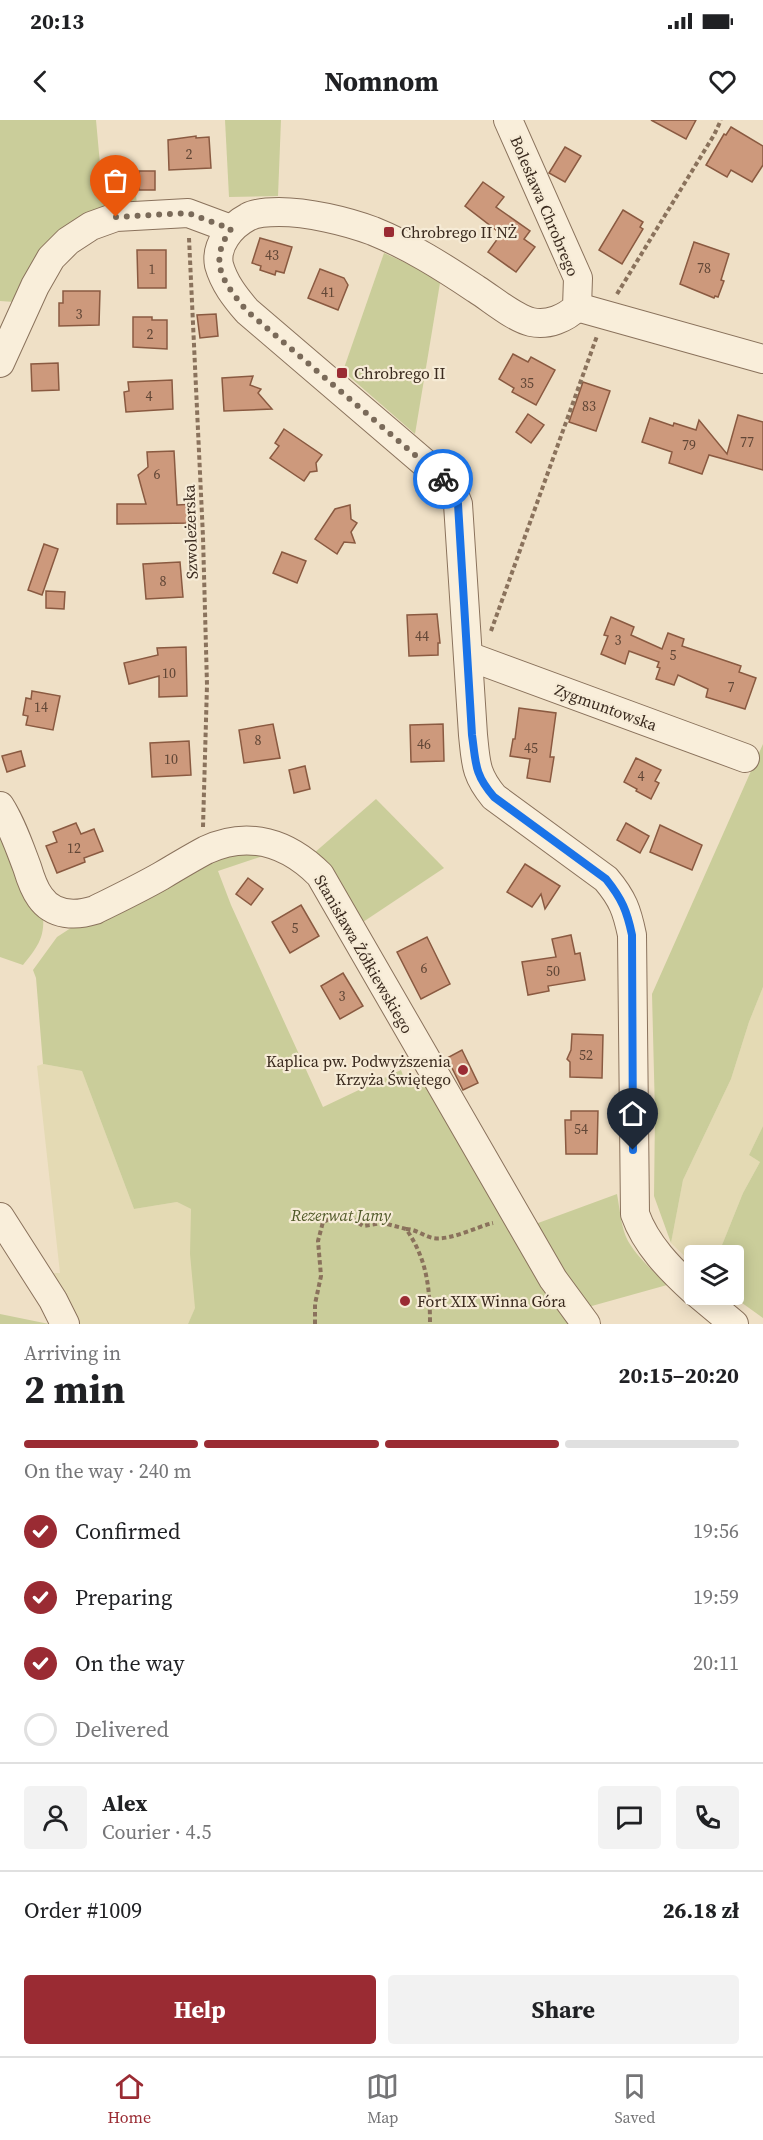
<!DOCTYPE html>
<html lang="en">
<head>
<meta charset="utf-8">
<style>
	:root { --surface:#fff; --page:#f2f2f2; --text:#202124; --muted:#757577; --line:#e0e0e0; --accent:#9a2b33 }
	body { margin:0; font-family:"Source Serif 4",serif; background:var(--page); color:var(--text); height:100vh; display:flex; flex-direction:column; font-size:22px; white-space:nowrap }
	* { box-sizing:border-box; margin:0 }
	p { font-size:20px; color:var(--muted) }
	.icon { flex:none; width:33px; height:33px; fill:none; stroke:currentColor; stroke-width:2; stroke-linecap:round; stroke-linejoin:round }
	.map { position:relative; height:1204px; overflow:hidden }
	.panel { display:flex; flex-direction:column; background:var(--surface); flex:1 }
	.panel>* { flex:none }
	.buttons { position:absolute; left:684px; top:1125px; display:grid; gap:12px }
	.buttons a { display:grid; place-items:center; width:60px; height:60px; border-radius:6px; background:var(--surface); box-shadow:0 3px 15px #0003; font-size:30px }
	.pin { position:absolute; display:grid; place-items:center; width:51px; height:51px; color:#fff; margin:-62px -26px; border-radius:50% 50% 50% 0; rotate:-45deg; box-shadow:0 0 6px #0007 }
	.pin .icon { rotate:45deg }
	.courier { position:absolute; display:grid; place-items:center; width:60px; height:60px; margin:-30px; border:4px solid #1a73e8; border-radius:50%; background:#fff; color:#222; box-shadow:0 2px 8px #0007 }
	.headline em { font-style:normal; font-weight:700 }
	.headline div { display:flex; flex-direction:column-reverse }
	.headline { display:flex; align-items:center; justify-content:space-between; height:102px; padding:0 24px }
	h1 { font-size:39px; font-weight:700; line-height:45px }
	.bar { display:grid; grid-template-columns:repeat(4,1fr); gap:9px 6px; align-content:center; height:72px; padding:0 24px }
	.bar i { height:8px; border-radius:4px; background:var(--line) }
	.bar .active { background:var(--accent) }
	.bar p { grid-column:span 4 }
	.line { display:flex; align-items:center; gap:15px; padding:0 24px; border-top:2px solid var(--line) }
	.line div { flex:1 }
	.round { display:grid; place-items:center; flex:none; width:63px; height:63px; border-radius:6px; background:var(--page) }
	ol { padding:0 24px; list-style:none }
	li { display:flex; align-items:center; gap:18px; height:66px }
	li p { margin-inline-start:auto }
	li .icon { padding:6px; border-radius:50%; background:var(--accent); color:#fff; stroke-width:4 }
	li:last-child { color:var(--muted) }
	li i { width:33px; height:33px; border:3px solid var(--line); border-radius:50% }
	.cta { display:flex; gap:12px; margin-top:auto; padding:12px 24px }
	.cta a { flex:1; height:69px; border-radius:6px; background:var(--accent); color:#fff; font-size:24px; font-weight:700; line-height:69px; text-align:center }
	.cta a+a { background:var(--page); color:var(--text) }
	.status { display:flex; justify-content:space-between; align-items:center; height:42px; padding:0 30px; background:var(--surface); direction:ltr }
	.status svg { height:16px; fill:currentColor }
	header { display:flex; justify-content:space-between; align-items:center; height:78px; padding:0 24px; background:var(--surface); font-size:27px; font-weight:700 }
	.tabs { display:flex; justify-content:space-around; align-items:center; height:84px; border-top:2px solid var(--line); background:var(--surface); font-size:16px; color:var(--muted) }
	.tabs a { display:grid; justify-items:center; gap:3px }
	.tabs .active { color:var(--accent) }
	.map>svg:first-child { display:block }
	.farmland { fill:#e4dab4 }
	.green { fill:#cacd9a }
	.building { fill:#cd997c; stroke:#8a5a41; stroke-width:1.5 }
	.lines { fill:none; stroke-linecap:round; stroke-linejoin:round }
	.minor-casing { stroke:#8a725c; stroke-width:30 }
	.path { stroke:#8a725c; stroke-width:4; stroke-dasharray:4.5 3; stroke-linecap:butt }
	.minor { stroke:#f9eeda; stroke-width:28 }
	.done { stroke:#7a6a59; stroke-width:6; stroke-dasharray:0 10.8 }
	.route { stroke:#1a73e8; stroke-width:8 }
	.poi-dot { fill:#9a2b33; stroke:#f6ebd6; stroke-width:2 }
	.labels { text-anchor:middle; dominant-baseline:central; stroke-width:4.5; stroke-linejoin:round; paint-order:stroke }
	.number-label { font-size:14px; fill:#604636 }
	.street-label { font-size:16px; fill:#3b2b1f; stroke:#f6ebd6 }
	.poi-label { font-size:16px; fill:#3b2b1f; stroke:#f6ebd6; text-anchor:start }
	.park-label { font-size:16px; font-style:italic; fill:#4e5726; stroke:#f6ebd6 }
</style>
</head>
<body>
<div class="status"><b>20:13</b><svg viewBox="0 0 49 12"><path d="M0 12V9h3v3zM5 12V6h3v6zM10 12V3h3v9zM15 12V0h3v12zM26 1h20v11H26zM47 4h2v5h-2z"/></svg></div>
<header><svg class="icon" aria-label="back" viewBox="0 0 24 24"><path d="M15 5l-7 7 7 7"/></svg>Nomnom<svg class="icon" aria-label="heart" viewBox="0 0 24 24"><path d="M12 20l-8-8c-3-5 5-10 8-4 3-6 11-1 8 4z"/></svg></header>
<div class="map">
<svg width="763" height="1204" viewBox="0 0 763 1204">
	<rect width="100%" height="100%" fill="#efe0c6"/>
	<!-- farmland -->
	<g class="farmland">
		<path d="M763,867v139l-14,29 11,7 -17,31 -25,62 -24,1v9l-23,-22 12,-63 48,-101 18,-57z"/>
		<path d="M43,944l39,7 52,138 43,-7 36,18 -1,51 -24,53h-116l-30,-51h18l-23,-207z"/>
	</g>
	<!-- green -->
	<g class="green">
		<path d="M0,0h96l4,44h33l4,41 -37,9 -86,88 -14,-1z"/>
		<path d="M225,0h56l-3,76 -49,1z"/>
		<path d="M384,133l31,14 25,16 -25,151 -72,-63z"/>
		<path d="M763,624v243l-14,35 -18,57 -48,101 -12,63 -17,-47 1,-83 -3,-119z"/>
		<path d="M376,679l68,69 -84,56 -47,-70z"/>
		<path d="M0,716l43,81c2,21 -7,32 -20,48l-23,-8z"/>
		<path d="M225,730l53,1 -60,20 13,34 92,202 78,-37 5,13 20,-8 151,249h-389l7,-16 -5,-54 1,-45 -14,-7 -43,7 -52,-138 -39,-7 -7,-86 -3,-8 24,-33 20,-13z"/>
		<path d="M763,1006v192l-32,-23 3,-1v-38l-16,-1 25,-62 17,-31 -11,-7z"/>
		<path d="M617,1074c3,16 4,34 11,47 10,17 26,31 39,44l-86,24 -51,-83z"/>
		<path d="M0,1194l49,10h-49z"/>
	</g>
	<!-- building -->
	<g class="building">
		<path d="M651,0h45l-10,19z"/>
		<path d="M731,7l32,19v19l-11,17 -21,-12 -4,7 -21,-12 18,-31 2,1z"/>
		<path d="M196,16v2l13,-1 2,31 -42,2 -1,-30z"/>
		<path d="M565,27l16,9 -16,26 -16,-9z"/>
		<rect x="139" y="51" width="16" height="19"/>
		<path d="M483,62l21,15 -8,10 34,24 -6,8 11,8 -19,25 -28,-20 13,-18 -36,-28z"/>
		<path d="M623,90l20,12 -3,5 3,2 -21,35 -23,-14z"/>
		<path d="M260,118l32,9 -8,26 -8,-2 -1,4 -15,-5 1,-4 -9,-3z"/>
		<path d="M694,122l35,12 -8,26 3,1 -6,16 -3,-1 -1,2 -34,-14z"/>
		<path d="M137,130h29v38h-28z"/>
		<path d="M320,149l24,9 4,7 -10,25 -30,-12z"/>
		<path d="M63,171h37l-1,34 -40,1v-23h4z"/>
		<path d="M216,194l2,22 -18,2 -3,-23z"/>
		<path d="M133,197h19v3h15v29l-34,-2z"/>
		<path d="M513,234l15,8 3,-5 24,13 -19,35 -24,-13 2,-4 -15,-9z"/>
		<path d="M58,243l1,27 -27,1 -1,-27z"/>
		<path d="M253,256l-3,9 11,4 -3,4 14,16 -48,2 -2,-33z"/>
		<path d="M172,260l1,29 -47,3 -2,-20 5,-1 -1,-9z"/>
		<path d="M583,262l27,9 -14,40 -27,-9z"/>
		<path d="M528,294l16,11 -13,18 -15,-11z"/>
		<path d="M738,295l25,7v48l-54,-15 -7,19 -33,-11 3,-11 -30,-10 8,-24 23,8 1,-3 22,7 3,-10 28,34z"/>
		<path d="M284,309l38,26 -6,8 1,8 -7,1 -6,9 -34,-23 9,-12 -4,-3z"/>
		<path d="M174,331l3,54 17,-1 -1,19 -76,1v-20h29l-8,-29 10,-8 -1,-15z"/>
		<path d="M350,385l1,14 6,4 -6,9 4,11 -11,-1 -7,12 -22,-15 20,-30z"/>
		<path d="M44,424l14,5 -16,46 -14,-5z"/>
		<path d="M282,432l24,9 -9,22 -24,-10z"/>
		<path d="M180,442l3,35 -37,2 -3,-35z"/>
		<path d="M46,471l19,1 -1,17 -18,-1z"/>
		<path d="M437,494l3,29h-2v12l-29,1 -2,-41z"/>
		<path d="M611,497l23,10 -3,8 31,14 6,-16 16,6 -2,7 59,20 -2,6 17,6 -11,31 -39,-12 2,-8 -30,-14 -4,10 -18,-6 4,-11 -3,-1 2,-5 -30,-11 -4,13 -24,-10 7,-18 -4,-1z"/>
		<path d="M186,527l1,49 -28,1v-21l-30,8 -5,-21 34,-8 -1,-7z"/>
		<path d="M32,571l28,5 -7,34 -27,-5 2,-9 -5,-1 3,-17 5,1z"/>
		<path d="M519,588l37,5 -6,44h4l-4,25 -23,-4 3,-19 -20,-3 3,-17h2z"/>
		<path d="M273,604l7,34 -36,5 -5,-33z"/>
		<path d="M443,604l1,37 -33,1 -1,-37z"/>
		<path d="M189,621l2,34 -39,2 -2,-34z"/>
		<path d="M21,631l4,15 -18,6 -5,-16z"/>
		<path d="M636,638l25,12 -6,11 4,2 -8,16 -15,-8 1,-2 -13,-7z"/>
		<path d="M305,646l5,23 -16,4 -5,-23z"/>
		<path d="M76,703l5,11 13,-5 9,22 -19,7 1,4 -28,11 -11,-27 11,-4 -4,-10z"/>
		<path d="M626,703l23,13 -9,17 -23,-13z"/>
		<path d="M660,705l42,20 -10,25 -42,-18z"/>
		<path d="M525,744l35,22 -15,23 -4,-15 -9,13 -25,-15z"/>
		<path d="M248,758l15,11 -12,16 -15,-11z"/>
		<path d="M301,785l18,31 -29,17 -18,-31z"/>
		<path d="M571,815l4,19 5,-1 5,27 -37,6 1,5 -21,4 -6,-33 34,-5 -4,-18z"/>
		<path d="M427,817l23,47 -29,15 -24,-47z"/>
		<path d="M343,853l20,33 -23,13 -19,-33z"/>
		<path d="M572,914l31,1 -1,43 -32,-1v-15l-3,-3 4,-9z"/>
		<path d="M462,930l16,33 -15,7 -16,-32z"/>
		<path d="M571,991h27l-1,43h-31l-1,-34h6z"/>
	</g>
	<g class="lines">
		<defs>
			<g id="minor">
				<path d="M508,0l70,158 -1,29c-11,11 -29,19 -46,15 -17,-4 -39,-23 -55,-33 -33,-22 -66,-43 -103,-58 -27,-10 -65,-19 -94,-19 -9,0 -24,1 -31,5 -17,9 -33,28 -29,48 5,18 16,32 28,46l194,166 11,12 6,15 15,231c3,28 2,39 21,62l112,82c17,20 21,32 26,56l3,279c11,31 35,55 59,77"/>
				<path d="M577,187l186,52"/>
				<path d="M0,243l35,-77 16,-28 17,-17 23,-15 25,-9 72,-4 43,16"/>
				<path d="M468,536l277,102"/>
				<path d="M0,686c12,19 19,40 27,61 3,10 7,22 13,30 13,19 36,19 55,13 22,-11 45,-22 66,-34 15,-9 30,-18 45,-26 43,-20 82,-7 114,25l233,404 33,45"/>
				<path d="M0,1097l53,83 12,24"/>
				<path d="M698,1174l36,30"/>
			</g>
		</defs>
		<!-- minor casing -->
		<use href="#minor" class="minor-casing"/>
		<!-- path -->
		<g class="path">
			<path d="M189,118l14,299 4,148 -4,142"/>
			<path d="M617,174l97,-159 7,-15"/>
			<path d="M491,511l106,-295"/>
			<path d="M406,1109c10,0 17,7 27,9 17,3 43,-11 60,-15"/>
			<path d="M315,1204v-20l6,-28 -3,-35 5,-19 13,-6h12l15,10 20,-3 23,6c21,30 24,59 24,95"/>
		</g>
		<!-- minor -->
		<use href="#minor" class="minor"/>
	</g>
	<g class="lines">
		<!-- done -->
		<path class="done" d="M116,97l72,-4 43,16c-24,34 -7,54 16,82l196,168"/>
		<!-- route -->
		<path class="route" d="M443,359l9,10 6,15 14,231c4,28 2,39 22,62l112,82c16,20 21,32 26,56l1,215"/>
	</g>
	<!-- markers -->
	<g class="poi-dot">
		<rect x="383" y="106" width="12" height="12" rx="3"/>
		<rect x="336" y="247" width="12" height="12" rx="3"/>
		<circle cx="463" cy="950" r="6"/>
		<circle cx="405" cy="1181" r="6"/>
	</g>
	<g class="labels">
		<!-- number labels -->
		<g class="number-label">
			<text x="189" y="34">2</text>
			<text x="272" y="135">43</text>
			<text x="704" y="148">78</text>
			<text x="152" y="149">1</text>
			<text x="328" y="172">41</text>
			<text x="79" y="194">3</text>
			<text x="150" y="214">2</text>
			<text x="527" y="263">35</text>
			<text x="149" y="276">4</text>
			<text x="589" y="286">83</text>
			<text x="747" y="322">77</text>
			<text x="689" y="325">79</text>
			<text x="157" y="354">6</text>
			<text x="163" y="461">8</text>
			<text x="422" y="516">44</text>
			<text x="618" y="520">3</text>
			<text x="673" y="535">5</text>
			<text x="169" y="553">10</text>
			<text x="731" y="567">7</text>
			<text x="41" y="587">14</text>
			<text x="258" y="620">8</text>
			<text x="424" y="624">46</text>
			<text x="531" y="628">45</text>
			<text x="171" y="639">10</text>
			<text x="641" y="656">4</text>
			<text x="74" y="728">12</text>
			<text x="295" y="808">5</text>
			<text x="424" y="848">6</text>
			<text x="553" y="851">50</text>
			<text x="342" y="876">3</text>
			<text x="586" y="935">52</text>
			<text x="581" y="1009">54</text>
		</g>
		<!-- street labels -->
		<g class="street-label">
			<text transform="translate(545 86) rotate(67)">Bolesława Chrobrego</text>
			<text transform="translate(190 412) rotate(-92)">Szwoleżerska</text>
			<text transform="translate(606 587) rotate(20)">Zygmuntowska</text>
			<text transform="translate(364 834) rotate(60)">Stanisława Żółkiewskiego</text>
		</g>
		<!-- poi labels -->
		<g class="poi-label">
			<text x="401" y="112">Chrobrego II NŻ</text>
			<text x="354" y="253">Chrobrego II</text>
			<text x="451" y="941" text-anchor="end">Kaplica pw. Podwyższenia<tspan x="451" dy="18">Krzyża Świętego</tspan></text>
			<text x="417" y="1181">Fort XIX Winna Góra</text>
		</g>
		<!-- park labels -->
		<g class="park-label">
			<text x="341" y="1095">Rezerwat Jamy</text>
		</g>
	</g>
</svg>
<div class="buttons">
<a><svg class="icon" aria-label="layers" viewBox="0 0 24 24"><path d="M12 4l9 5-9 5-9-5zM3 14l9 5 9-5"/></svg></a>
</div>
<div class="pin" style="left:116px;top:97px;background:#ea580c"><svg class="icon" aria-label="bag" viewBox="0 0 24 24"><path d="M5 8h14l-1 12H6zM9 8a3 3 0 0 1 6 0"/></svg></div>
<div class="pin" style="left:633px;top:1030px;background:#1f2937"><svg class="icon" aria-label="home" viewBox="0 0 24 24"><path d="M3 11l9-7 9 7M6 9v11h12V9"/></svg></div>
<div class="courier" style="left:443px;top:359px"><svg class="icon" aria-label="bike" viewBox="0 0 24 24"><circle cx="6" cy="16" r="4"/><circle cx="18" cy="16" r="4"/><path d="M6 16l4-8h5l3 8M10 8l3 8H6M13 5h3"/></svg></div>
</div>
<section class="panel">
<div class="headline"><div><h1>2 min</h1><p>Arriving in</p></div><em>20:15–20:20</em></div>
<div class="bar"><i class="active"></i><i class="active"></i><i class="active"></i><i></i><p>On the way · 240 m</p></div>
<ol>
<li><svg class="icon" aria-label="check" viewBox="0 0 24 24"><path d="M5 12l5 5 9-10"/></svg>Confirmed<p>19:56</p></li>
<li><svg class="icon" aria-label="check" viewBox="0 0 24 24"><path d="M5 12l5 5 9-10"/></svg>Preparing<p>19:59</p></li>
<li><svg class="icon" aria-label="check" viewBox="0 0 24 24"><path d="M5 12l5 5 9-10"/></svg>On the way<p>20:11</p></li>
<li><i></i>Delivered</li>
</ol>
<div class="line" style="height:108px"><a class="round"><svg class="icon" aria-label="person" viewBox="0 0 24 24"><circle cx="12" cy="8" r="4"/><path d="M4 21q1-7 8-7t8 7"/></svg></a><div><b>Alex</b><p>Courier · 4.5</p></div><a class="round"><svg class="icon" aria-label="chat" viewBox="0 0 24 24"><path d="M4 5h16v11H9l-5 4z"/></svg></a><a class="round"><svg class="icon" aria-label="phone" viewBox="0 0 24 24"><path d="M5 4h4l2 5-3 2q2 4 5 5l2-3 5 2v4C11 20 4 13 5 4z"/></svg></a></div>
<div class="line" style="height:78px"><div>Order #1009</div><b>26.18 zł</b></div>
<div class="cta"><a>Help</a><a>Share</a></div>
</section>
<nav class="tabs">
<a class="active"><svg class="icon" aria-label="home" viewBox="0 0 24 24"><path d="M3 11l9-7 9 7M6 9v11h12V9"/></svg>Home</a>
<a><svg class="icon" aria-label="map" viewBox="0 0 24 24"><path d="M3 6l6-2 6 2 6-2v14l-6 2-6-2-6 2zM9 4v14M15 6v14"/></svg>Map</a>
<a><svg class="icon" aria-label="saved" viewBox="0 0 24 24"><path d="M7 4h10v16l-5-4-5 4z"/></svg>Saved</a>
</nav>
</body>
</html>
